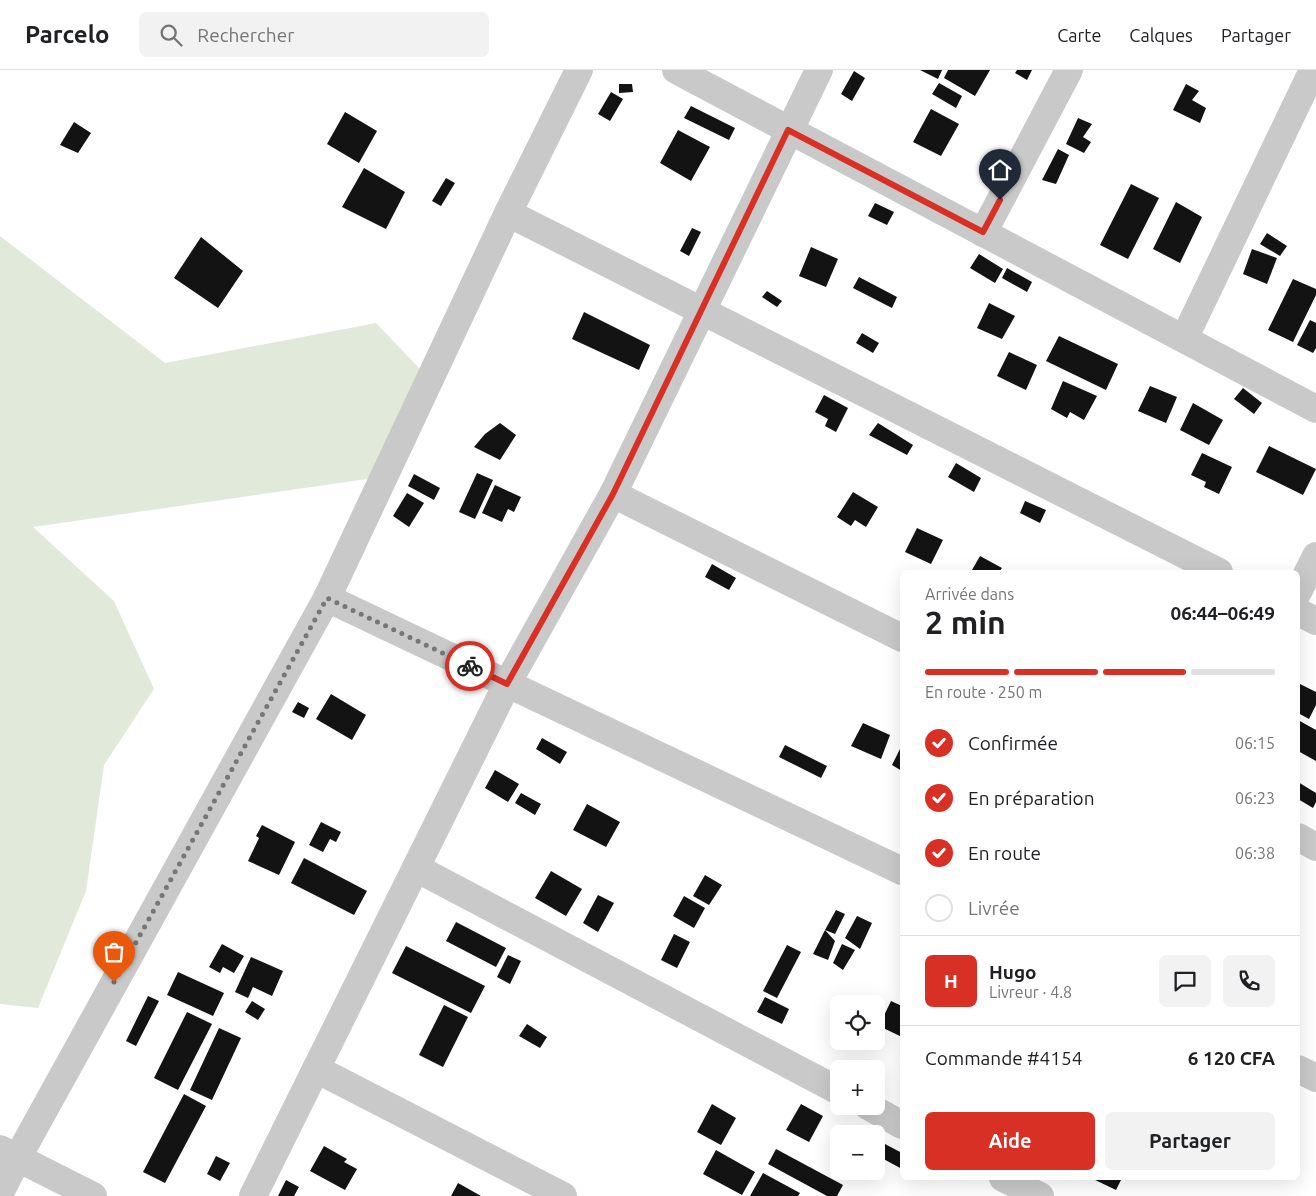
<!DOCTYPE html>
<html lang="fr">
<head>
<meta charset="utf-8">
<style>
	:root { --surface:#fff; --page:#f2f2f2; --text:#202124; --muted:#757577; --line:#e0e0e0; --accent:#d93025 }
	body { margin:0; font-family:Ubuntu,sans-serif; background:var(--page); color:var(--text); height:100vh; display:flex; flex-direction:column; font-size:19px; white-space:nowrap }
	* { box-sizing:border-box; margin:0 }
	p { font-size:16px; color:var(--muted) }
	.icon { flex:none; width:28px; height:28px; fill:none; stroke:currentColor; stroke-width:2; stroke-linecap:round; stroke-linejoin:round }
	.map { position:relative; flex:1; overflow:hidden }
	.details { position:absolute; left:900px; top:500px; width:400px; height:610px; display:flex; flex-direction:column; background:var(--surface); border-radius:8px; box-shadow:0 5px 20px #0002 }
	.details>* { flex:none }
	.tools { position:absolute; left:830px; top:925px; display:grid; gap:10px }
	.tools a { display:grid; place-items:center; width:55px; height:55px; border-radius:8px; background:var(--surface); box-shadow:0 5px 20px #0002; font-size:25px }
	.pin { position:absolute; display:grid; place-items:center; width:42px; height:42px; color:#fff; margin:-51px -21px; border-radius:50% 50% 50% 0; rotate:-45deg; box-shadow:0 0 5px #0007 }
	.pin .icon { rotate:45deg }
	.courier { position:absolute; display:grid; place-items:center; width:50px; height:50px; margin:-25px; border:4px solid #d93025; border-radius:50%; background:#fff; color:#222; box-shadow:0 1px 6px #0007 }
	.summary em { font-style:normal; font-weight:700 }
	.summary div { display:flex; flex-direction:column-reverse }
	.summary { display:flex; align-items:center; justify-content:space-between; height:85px; padding:0 25px }
	h1 { font-size:32px; font-weight:700; line-height:38px }
	.bar { display:grid; grid-template-columns:repeat(4,1fr); gap:8px 5px; align-content:center; height:60px; padding:0 25px }
	.bar i { height:6px; border-radius:4px; background:var(--line) }
	.bar .on { background:var(--accent) }
	.bar p { grid-column:span 4 }
	.line { display:flex; align-items:center; gap:12px; padding:0 25px; border-top:1px solid var(--line) }
	.line div { flex:1 }
	.round { display:grid; place-items:center; flex:none; width:52px; height:52px; border-radius:8px; background:var(--page) }
	ol { padding:0 25px; list-style:none }
	li { display:flex; align-items:center; gap:15px; height:55px }
	li p { margin-inline-start:auto }
	li .icon { padding:5px; border-radius:50%; background:var(--accent); color:#fff; stroke-width:4 }
	li:last-child { color:var(--muted) }
	li i { width:28px; height:28px; border:2px solid var(--line); border-radius:50% }
	.cta { display:flex; gap:10px; margin-top:auto; padding:10px 25px }
	.cta a { flex:1; height:58px; border-radius:8px; background:var(--accent); color:#fff; font-size:20px; font-weight:700; line-height:58px; text-align:center }
	.cta a+a { background:var(--page); color:var(--text) }
	header { display:flex; align-items:center; gap:30px; box-sizing:border-box; height:70px; padding:0 25px; background:var(--surface); border-bottom:1px solid var(--line) }
	header strong { font-size:24px }
	nav { display:flex; gap:28px; margin-inline-start:auto; font-size:18px }
	.search { width:350px; height:45px; background:var(--page); display:flex; align-items:center; gap:12px; box-sizing:border-box; padding:0 18px; border-radius:8px; color:var(--muted); font-size:19px }
	.map>svg:first-child { display:block }
	.green { fill:#e1e9db }
	.building { fill:#131313 }
	.lines { fill:none; stroke-linecap:round; stroke-linejoin:round }
	.street { stroke:#c9c9c9; stroke-width:28 }
	.done { stroke:#767676; stroke-width:5; stroke-dasharray:0 9 }
	.route { stroke:#d93025; stroke-width:6 }
</style>
</head>
<body>
<header>
<strong>Parcelo</strong>
<div class="search"><svg class="icon" aria-label="search" viewBox="0 0 24 24"><circle cx="10" cy="10" r="6"/><path d="M15 15l6 6"/></svg>Rechercher</div>
<nav><a>Carte</a><a>Calques</a><a>Partager</a></nav>
</header>
<div class="map">
<svg width="1316" height="1126" viewBox="0 0 1316 1126">
	<rect width="100%" height="100%" fill="#fff"/>
	<!-- green -->
	<path class="green" d="M0,166l165,127 211,-40 49,51 -51,104 -341,49 81,74 40,88 -50,76 -18,126 -48,117 -38,-4z"/>
	<!-- building -->
	<g class="building">
		<path d="M920,0h22l-4,9z"/>
		<path d="M948,0h42l-15,26 -31,-18z"/>
		<path d="M1017,0h15l-5,10 -12,-7z"/>
		<path d="M854,1l11,7 -13,23 -11,-7z"/>
		<path d="M939,13l23,13 -6,12 -24,-14z"/>
		<path d="M619,14h13l1,8 -14,1z"/>
		<path d="M1186,14l13,7 -7,9 14,8 -6,15 -27,-13z"/>
		<path d="M611,22l12,7 -13,22 -12,-7z"/>
		<path d="M691,36l44,22 -6,12 -45,-22z"/>
		<path d="M931,39l28,15 -18,32 -28,-14z"/>
		<path d="M345,42l32,19 -18,32 -32,-19z"/>
		<path d="M1078,48l14,6 -9,13 8,5 -7,11 -18,-9z"/>
		<path d="M74,52l17,11 -13,20 -18,-8z"/>
		<path d="M678,60l32,17 -19,34 -31,-18z"/>
		<path d="M1058,79l11,6 -13,29 -14,-4z"/>
		<path d="M364,98l41,24 -19,37 -44,-22z"/>
		<path d="M446,108l9,5 -14,23 -9,-5z"/>
		<path d="M1131,114l28,14 -31,61 -28,-14z"/>
		<path d="M1176,132l26,15 -22,46 -27,-14z"/>
		<path d="M875,133l19,9 -7,13 -19,-9z"/>
		<path d="M692,158l9,4 -12,24 -9,-5z"/>
		<path d="M1267,163l20,13 -7,10 -20,-12z"/>
		<path d="M201,167l42,34 -25,37 -44,-30z"/>
		<path d="M811,177l27,12 -12,28 -27,-11z"/>
		<path d="M1252,179l25,9 -10,26 -24,-10z"/>
		<path d="M979,184l24,15 -8,14 -25,-15z"/>
		<path d="M1007,198l25,14 -5,10 -25,-14z"/>
		<path d="M859,207l38,20 -5,11 -39,-20z"/>
		<path d="M1293,209l23,10v6l-23,47 -25,-12z"/>
		<path d="M767,221l15,10 -5,6 -15,-10z"/>
		<path d="M989,233l26,13 -13,23 -25,-11z"/>
		<path d="M584,242l66,33 -11,25 -67,-31z"/>
		<path d="M1310,250l6,3v25l-3,5 -16,-8z"/>
		<path d="M862,263l17,10 -6,10 -17,-10z"/>
		<path d="M1059,266l59,28 -12,26 -60,-29z"/>
		<path d="M1009,282l28,13 -11,25 -29,-14z"/>
		<path d="M1063,311l34,15 -13,24 -14,-8 -3,6 -16,-9z"/>
		<path d="M1150,316l27,11 -11,26 -28,-12z"/>
		<path d="M1243,318l19,15 -8,11 -20,-15z"/>
		<path d="M824,325l24,13 -12,24 -11,-6 3,-7 -13,-7z"/>
		<path d="M1193,333l30,17 -14,25 -29,-15z"/>
		<path d="M500,353l16,12 -16,25 -26,-13 11,-13z"/>
		<path d="M878,353l35,22 -6,10 -38,-20z"/>
		<path d="M1269,376l47,23 -13,26 -47,-23z"/>
		<path d="M1202,383l30,14 -13,27 -15,-7 2,-5 -15,-7z"/>
		<path d="M956,393l25,15 -7,14 -26,-15z"/>
		<path d="M477,403l16,7 -18,39 -16,-7z"/>
		<path d="M414,404l26,14 -6,12 -26,-14z"/>
		<path d="M495,415l26,12 -7,15 -6,-3 -6,13 -20,-9z"/>
		<path d="M853,422l25,15 -12,20 -11,-7 -4,6 -14,-9z"/>
		<path d="M407,423l17,10 -15,24 -16,-11z"/>
		<path d="M1025,431l21,9 -6,13 -20,-10z"/>
		<path d="M917,458l26,12 -12,24 -26,-12z"/>
		<path d="M980,486l22,12 -3,4h-23l-4,-2z"/>
		<path d="M712,494l24,14 -7,12 -24,-13z"/>
		<path d="M1298,613l18,9v13l-7,14 -11,-6z"/>
		<path d="M331,624l35,21 -14,25 -36,-21z"/>
		<path d="M298,632l11,6 -5,10 -12,-6z"/>
		<path d="M1298,650l18,10v31l-18,-10z"/>
		<path d="M863,653l27,12 -9,24 -30,-13z"/>
		<path d="M542,668l25,14 -7,12 -24,-15z"/>
		<path d="M785,675l42,21 -6,12 -42,-21z"/>
		<path d="M902,675v26l-10,-6z"/>
		<path d="M495,700l24,14 -11,18 -23,-14z"/>
		<path d="M1298,712l18,11v9l-3,6 -15,-9z"/>
		<path d="M521,723l20,11 -6,11 -20,-12z"/>
		<path d="M587,734l33,18 -14,25 -33,-17z"/>
		<path d="M321,752l20,10 -5,10 -6,-3 -7,13 -14,-7z"/>
		<path d="M262,755l33,17 -16,33 -31,-14 11,-23 -3,-2z"/>
		<path d="M304,788l63,33 -13,24 -63,-32z"/>
		<path d="M551,801l31,18 -16,27 -31,-18z"/>
		<path d="M705,805l17,10 -13,20 -16,-9z"/>
		<path d="M598,825l16,8 -16,29 -15,-9z"/>
		<path d="M684,826l21,12 -11,20 -21,-12z"/>
		<path d="M836,840l9,4 -10,20 -10,-4z"/>
		<path d="M857,846l15,7 -12,26 -15,-11z"/>
		<path d="M456,852l50,26 -10,19 -50,-26z"/>
		<path d="M825,860l10,11 -7,19 -15,-6z"/>
		<path d="M674,864l16,8 -13,26 -16,-8z"/>
		<path d="M222,874l22,12 -10,17 -11,-6 -3,6 -11,-6z"/>
		<path d="M842,874l13,6 -12,20 -10,-7z"/>
		<path d="M787,875l14,7 -24,46 -14,-7z"/>
		<path d="M406,876l79,40 -14,27 -79,-40z"/>
		<path d="M508,885l13,6 -11,23 -13,-7z"/>
		<path d="M251,887l32,14 -11,25 -19,-9 -5,11 -13,-6z"/>
		<path d="M178,902l46,21 -11,23 -46,-21z"/>
		<path d="M148,926l11,5 -23,45 -10,-5z"/>
		<path d="M765,927l24,12 -7,15 -25,-12z"/>
		<path d="M252,931l13,8 -7,11 -13,-8z"/>
		<path d="M891,931l11,5v31l-23,-11z"/>
		<path d="M444,935l24,12 -25,50 -24,-12z"/>
		<path d="M187,942l25,12 -34,66 -24,-12z"/>
		<path d="M527,954l20,13 -7,11 -21,-12z"/>
		<path d="M219,958l22,10 -29,62 -22,-10z"/>
		<path d="M184,1024l22,12 -41,77 -22,-11z"/>
		<path d="M712,1034l24,14 -15,27 -24,-13z"/>
		<path d="M801,1034l22,12 -14,26 -23,-12z"/>
		<path d="M885,1074l17,9v16l-24,-13z"/>
		<path d="M324,1076l23,13 -3,3 13,7 -12,21 -35,-19z"/>
		<path d="M776,1079l67,36 -6,11h-10l-59,-32z"/>
		<path d="M716,1080l39,22 -13,23 -39,-21z"/>
		<path d="M216,1086l14,7 -10,18 -13,-7z"/>
		<path d="M763,1103l37,20 -2,3h-48z"/>
		<path d="M1091,1108h31l-6,12z"/>
		<path d="M286,1110l13,7 -5,9h-16z"/>
		<path d="M458,1113l23,13h-30z"/>
	</g>
	<g class="lines">
		<!-- street -->
		<g class="street">
			<path d="M676,0l640,339"/>
			<path d="M508,143l711,359"/>
			<path d="M983,163l86,-163"/>
			<path d="M1184,269l129,-269"/>
			<path d="M613,424l289,144"/>
			<path d="M1298,522l18,-36"/>
			<path d="M327,528l575,273"/>
			<path d="M1298,542l18,9"/>
			<path d="M1298,767l18,10"/>
			<path d="M416,798l423,223"/>
			<path d="M316,999l247,127"/>
			<path d="M1298,999l18,9"/>
			<path d="M868,1036l34,19"/>
			<path d="M0,1079l93,47"/>
			<path d="M1003,1108l37,18"/>
			<path d="M0,1123l18,-36 309,-559 181,-385 71,-143"/>
			<path d="M253,1126l254,-512 106,-190 206,-424"/>
		</g>
	</g>
	<g class="lines">
		<!-- done -->
		<path class="done" d="M114,912l213,-384 143,68"/>
		<!-- route -->
		<path class="route" d="M470,596l37,18 106,-190 175,-364 195,102 17,-32"/>
	</g>
</svg>
<div class="tools">
<a><svg class="icon" aria-label="locate" viewBox="0 0 24 24"><circle cx="12" cy="12" r="6"/><path d="M12 2v4M12 18v4M2 12h4M18 12h4"/></svg></a>
<a>+</a>
<a>−</a>
</div>
<div class="pin" style="left:114px;top:912px;background:#ea580c"><svg class="icon" aria-label="bag" viewBox="0 0 24 24"><path d="M5 8h14l-1 12H6zM9 8a3 3 0 0 1 6 0"/></svg></div>
<div class="pin" style="left:1000px;top:130px;background:#1f2937"><svg class="icon" aria-label="home" viewBox="0 0 24 24"><path d="M3 11l9-7 9 7M6 9v11h12V9"/></svg></div>
<div class="courier" style="left:470px;top:596px"><svg class="icon" aria-label="bike" viewBox="0 0 24 24"><circle cx="6" cy="16" r="4"/><circle cx="18" cy="16" r="4"/><path d="M6 16l4-8h5l3 8M10 8l3 8H6M13 5h3"/></svg></div>
<section class="details">
<div class="summary"><div><h1>2 min</h1><p>Arrivée dans</p></div><em>06:44–06:49</em></div>
<div class="bar"><i class="on"></i><i class="on"></i><i class="on"></i><i></i><p>En route · 250 m</p></div>
<ol>
<li><svg class="icon" aria-label="check" viewBox="0 0 24 24"><path d="M5 12l5 5 9-10"/></svg>Confirmée<p>06:15</p></li>
<li><svg class="icon" aria-label="check" viewBox="0 0 24 24"><path d="M5 12l5 5 9-10"/></svg>En préparation<p>06:23</p></li>
<li><svg class="icon" aria-label="check" viewBox="0 0 24 24"><path d="M5 12l5 5 9-10"/></svg>En route<p>06:38</p></li>
<li><i></i>Livrée</li>
</ol>
<div class="line" style="height:90px"><b class="round" style="background:var(--accent);color:#fff">H</b><div><b>Hugo</b><p>Livreur · 4.8</p></div><a class="round"><svg class="icon" aria-label="chat" viewBox="0 0 24 24"><path d="M4 5h16v11H9l-5 4z"/></svg></a><a class="round"><svg class="icon" aria-label="phone" viewBox="0 0 24 24"><path d="M5 4h4l2 5-3 2q2 4 5 5l2-3 5 2v4C11 20 4 13 5 4z"/></svg></a></div>
<div class="line" style="height:65px"><div>Commande #4154</div><b>6 120 CFA</b></div>
<div class="cta"><a>Aide</a><a>Partager</a></div>
</section>
</div>
</body>
</html>
